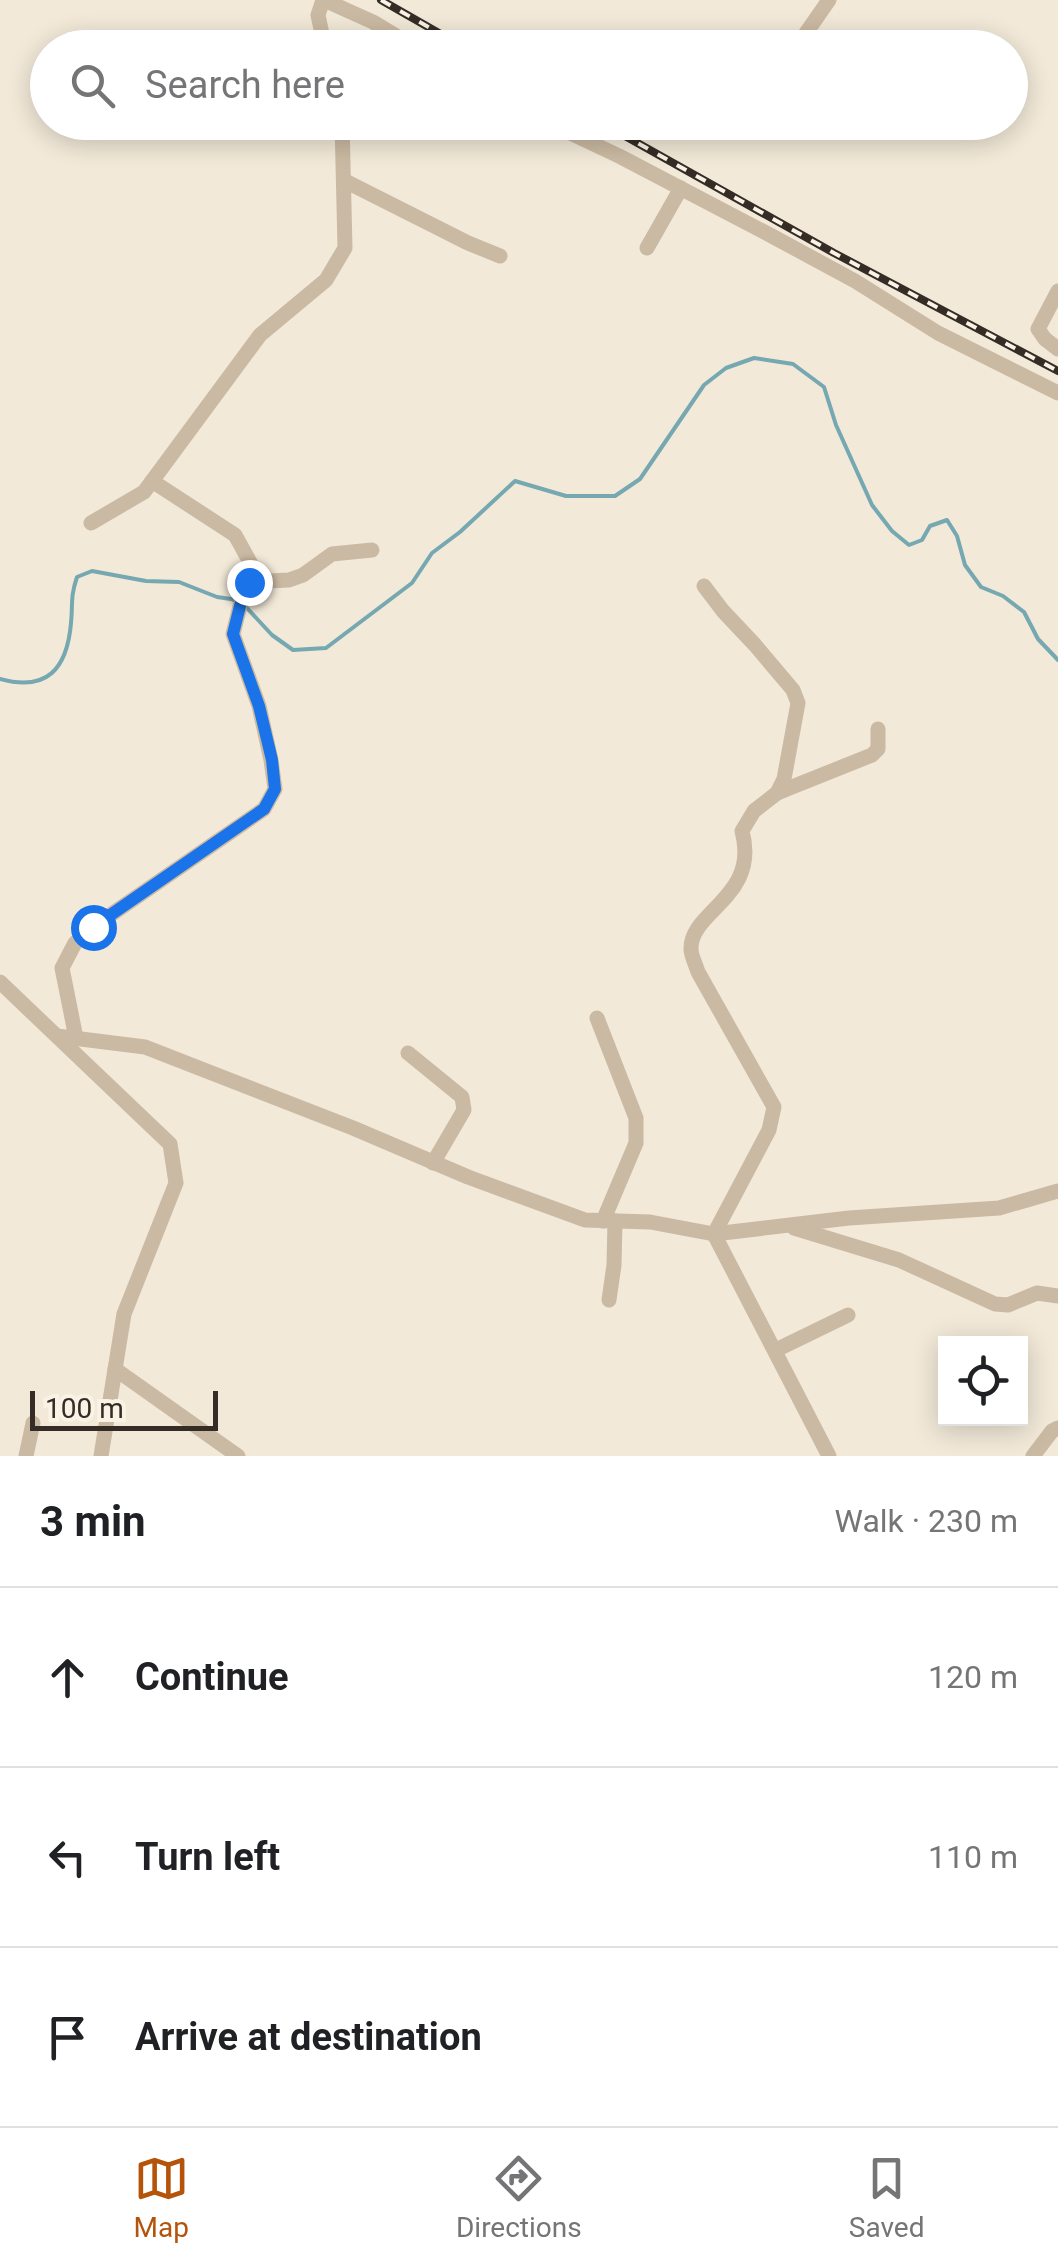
<!DOCTYPE html>
<meta charset="utf-8">
<style>
body{margin:0;font-family:Roboto,sans-serif;background:#f6f6f6;color:#202124}
.controls{position:absolute;right:30px;bottom:30px;display:grid;overflow:hidden;border-radius:0px;box-shadow:0 5px 25px #0003}
.controls button{width:90px;height:90px;display:grid;place-items:center;padding:0;border:0;border-bottom:2px solid #e0e0e0;background:#fff;color:#202124;font:50px sans-serif}
.scale{position:absolute;left:30px;bottom:25px;width:188px;box-sizing:border-box;padding-left:10px;border:5px solid #352c26;border-top:0;font-size:28px;line-height:35px;white-space:nowrap;color:#352c26;-webkit-text-stroke:8px #faf2e4;paint-order:stroke}
.stop{position:absolute;width:30px;height:30px;margin:-22px;border:8px solid #1a73e8;border-radius:50%;background:#fff}
.stop.end{background:#1a73e8;border-color:#fff;box-shadow:0 2px 10px #0008}
.list{margin:0;padding:0;list-style:none}
h2{display:flex;justify-content:space-between;align-items:center;height:130px;margin:0;padding:0 40px;font-size:42px}
h2 small{font-size:32px;font-weight:400;color:#757577}
.list li{display:grid;grid-template-columns:65px 1fr auto;gap:30px;align-items:center;box-sizing:border-box;height:180px;padding:0 40px;border-top:2px solid #e0e0e0}
.list b{display:block;font-size:38px;white-space:nowrap}
.list em{font-size:32px;font-style:normal;color:#757577}
.icon{flex:none;width:55px;height:55px;fill:none;stroke:currentColor;stroke-width:2;stroke-linecap:round;stroke-linejoin:round}
.map{position:relative;flex:none;width:1058px;height:1456px;overflow:hidden}
.search{position:absolute;background:#fff;box-shadow:0 5px 25px #0003;left:30px;right:30px;top:30px;height:110px;display:flex;align-items:center;gap:25px;box-sizing:border-box;padding:0 35px;border-radius:55px;color:#757577;font-size:38px}
.sheet{height:670px;background:#fff}
nav{display:flex;justify-content:space-around;align-items:center;box-sizing:border-box;height:140px;border-top:2px solid #e0e0e0;background:#fff;font-size:28px;color:#757577}
nav a{display:grid;justify-items:center;gap:5px}
nav .on{color:#b45309}
.map>svg:first-child{display:block}
</style>
<div class="map">
<svg width="1058" height="1456" viewBox="0 0 1058 1456">
<rect width="100%" height="100%" fill="#f2e9d8"/>
<g fill="none" stroke-linecap="round" stroke-linejoin="round">
<g stroke="#75a8b1" stroke-width="4">
<path d="M 246,607 L 272,635 L 293,650 L 326,648 L 412,583 L 432,553 L 460,532 L 515,481 L 566,496 L 615,496 L 640,479 L 704,385 L 726,368 L 754,358 L 793,364 L 824,387 L 836,425 L 872,505 L 892,531 L 909,545 L 922,540 L 930,526 L 947,520 L 957,536 L 965,565 L 981,587 L 1003,596 L 1024,612 L 1038,639 L 1058,660"/>
<path d="M 0,679 C 47,692 67,669 71,623 C 73,603 70,598 77,577 L 92,571 L 146,581 L 179,582 L 217,597 L 231,599 L 238,602"/>
</g>
<g stroke="#cbbaa3" stroke-width="15">
<path d="M 323,0 L 318,15 L 325,48"/>
<path d="M 324,0 L 373,22 L 416,48"/>
<path d="M 797,46 L 829,0"/>
<path d="M 547,122 L 619,156 L 770,235 L 855,281 L 938,333 L 1058,393"/>
<path d="M 345,181 L 468,243 L 500,256"/>
<path d="M 647,248 L 681,188"/>
<path d="M 1058,291 L 1038,329 L 1045,339 L 1058,349"/>
<path d="M 91,523 L 144,492 L 260,335 L 326,280 L 345,248 L 342,122"/>
<path d="M 249,582 L 289,580 L 303,575 L 332,554 L 372,550"/>
<path d="M 704,586 L 723,611 L 755,645 L 793,690 L 798,703 L 784,779 L 777,793 L 754,811 L 742,831 C 760,897 690,911 691,949 C 691,956 696,965 698,972 L 774,1107 L 769,1130 L 714,1234"/>
<path d="M 777,793 L 872,755 L 878,749 L 878,729"/>
<path d="M 0,982 L 170,1144 L 176,1183 L 124,1314 L 101,1456"/>
<path d="M 597,1018 L 636,1118 L 636,1143 L 603,1221"/>
<path d="M 57,1036 L 145,1047 L 353,1128 L 468,1177 L 585,1220 L 650,1222 L 714,1234 L 849,1218 L 999,1208 L 1058,1191"/>
<path d="M 76,1038 L 62,968 L 75,943 L 93,927 L 264,809 L 275,789 L 271,760 L 259,706 L 233,634 L 240,606 L 249,582 L 251,564 L 235,535 L 152,481"/>
<path d="M 408,1053 L 462,1097 L 464,1110 L 433,1163"/>
<path d="M 794,1228 L 899,1260 L 995,1304 L 1008,1305 L 1037,1293 L 1058,1296"/>
<path d="M 714,1234 L 829,1456"/>
<path d="M 609,1300 L 614,1265 L 615,1221"/>
<path d="M 776,1350 L 848,1315"/>
<path d="M 115,1369 L 238,1456"/>
<path d="M 26,1456 L 33,1423"/>
<path d="M 1033,1456 L 1052,1431 L 1058,1428"/>
</g>
<g stroke="#352c26" stroke-width="8">
<g id="rail">
<path d="M 381,0 L 465,48"/>
<path d="M 600,122 L 834,253 L 1058,371"/>
</g>
</g>
<use href="#rail" stroke="#faf2e4" stroke-width="4" stroke-dasharray="11" stroke-linecap="butt"/>
</g>
<g fill="none" stroke-linecap="round" stroke-linejoin="round">
<path stroke="#1a73e8" stroke-width="12" d="M 93,927 L 264,809 L 275,789 L 272,760 L 259,706 L 233,634 L 240,606 L 249,582"/>
</g>
</svg>
<div class="controls">
<button><svg class="icon" aria-label="locate" viewBox="0 0 24 24"><circle cx="12" cy="12" r="6"/><path d="M12 2v4M12 18v4M2 12h4M18 12h4"/></svg></button>
</div>
<div class="scale">100 m</div>
<div class="stop" style="left:93px;top:927px"></div>
<div class="stop end" style="left:249px;top:582px"></div>
<div class="search"><svg class="icon" aria-label="search" viewBox="0 0 24 24"><circle cx="10" cy="10" r="6"/><path d="M15 15l6 6"/></svg>Search here</div>
</div>
<section class="sheet">
<h2>3 min<small>Walk · 230 m</small></h2>
<ul class="list">
<li><svg class="icon" aria-label="ahead" viewBox="0 0 24 24"><path d="M12 20V5M6 11l6-6 6 6"/></svg><div><b>Continue</b></div><em>120 m</em></li>
<li><svg class="icon" aria-label="left" viewBox="0 0 24 24"><path d="M17 20v-9H6M10 6l-5 5 5 5"/></svg><div><b>Turn left</b></div><em>110 m</em></li>
<li><svg class="icon" aria-label="arrive" viewBox="0 0 24 24"><path d="M6 21V4h12l-3 4 3 4H6"/></svg><div><b>Arrive at destination</b></div></li>
</ul>
</section>
<nav>
<a class="on"><svg class="icon" aria-label="map" viewBox="0 0 24 24"><path d="M3 6l6-2 6 2 6-2v14l-6 2-6-2-6 2zM9 4v14M15 6v14"/></svg>Map</a>
<a><svg class="icon" aria-label="directions" viewBox="0 0 24 24"><path d="M12 3l9 9-9 9-9-9zM9 14v-3h6M13 9l2 2-2 2"/></svg>Directions</a>
<a><svg class="icon" aria-label="saved" viewBox="0 0 24 24"><path d="M7 4h10v16l-5-4-5 4z"/></svg>Saved</a>
</nav>
